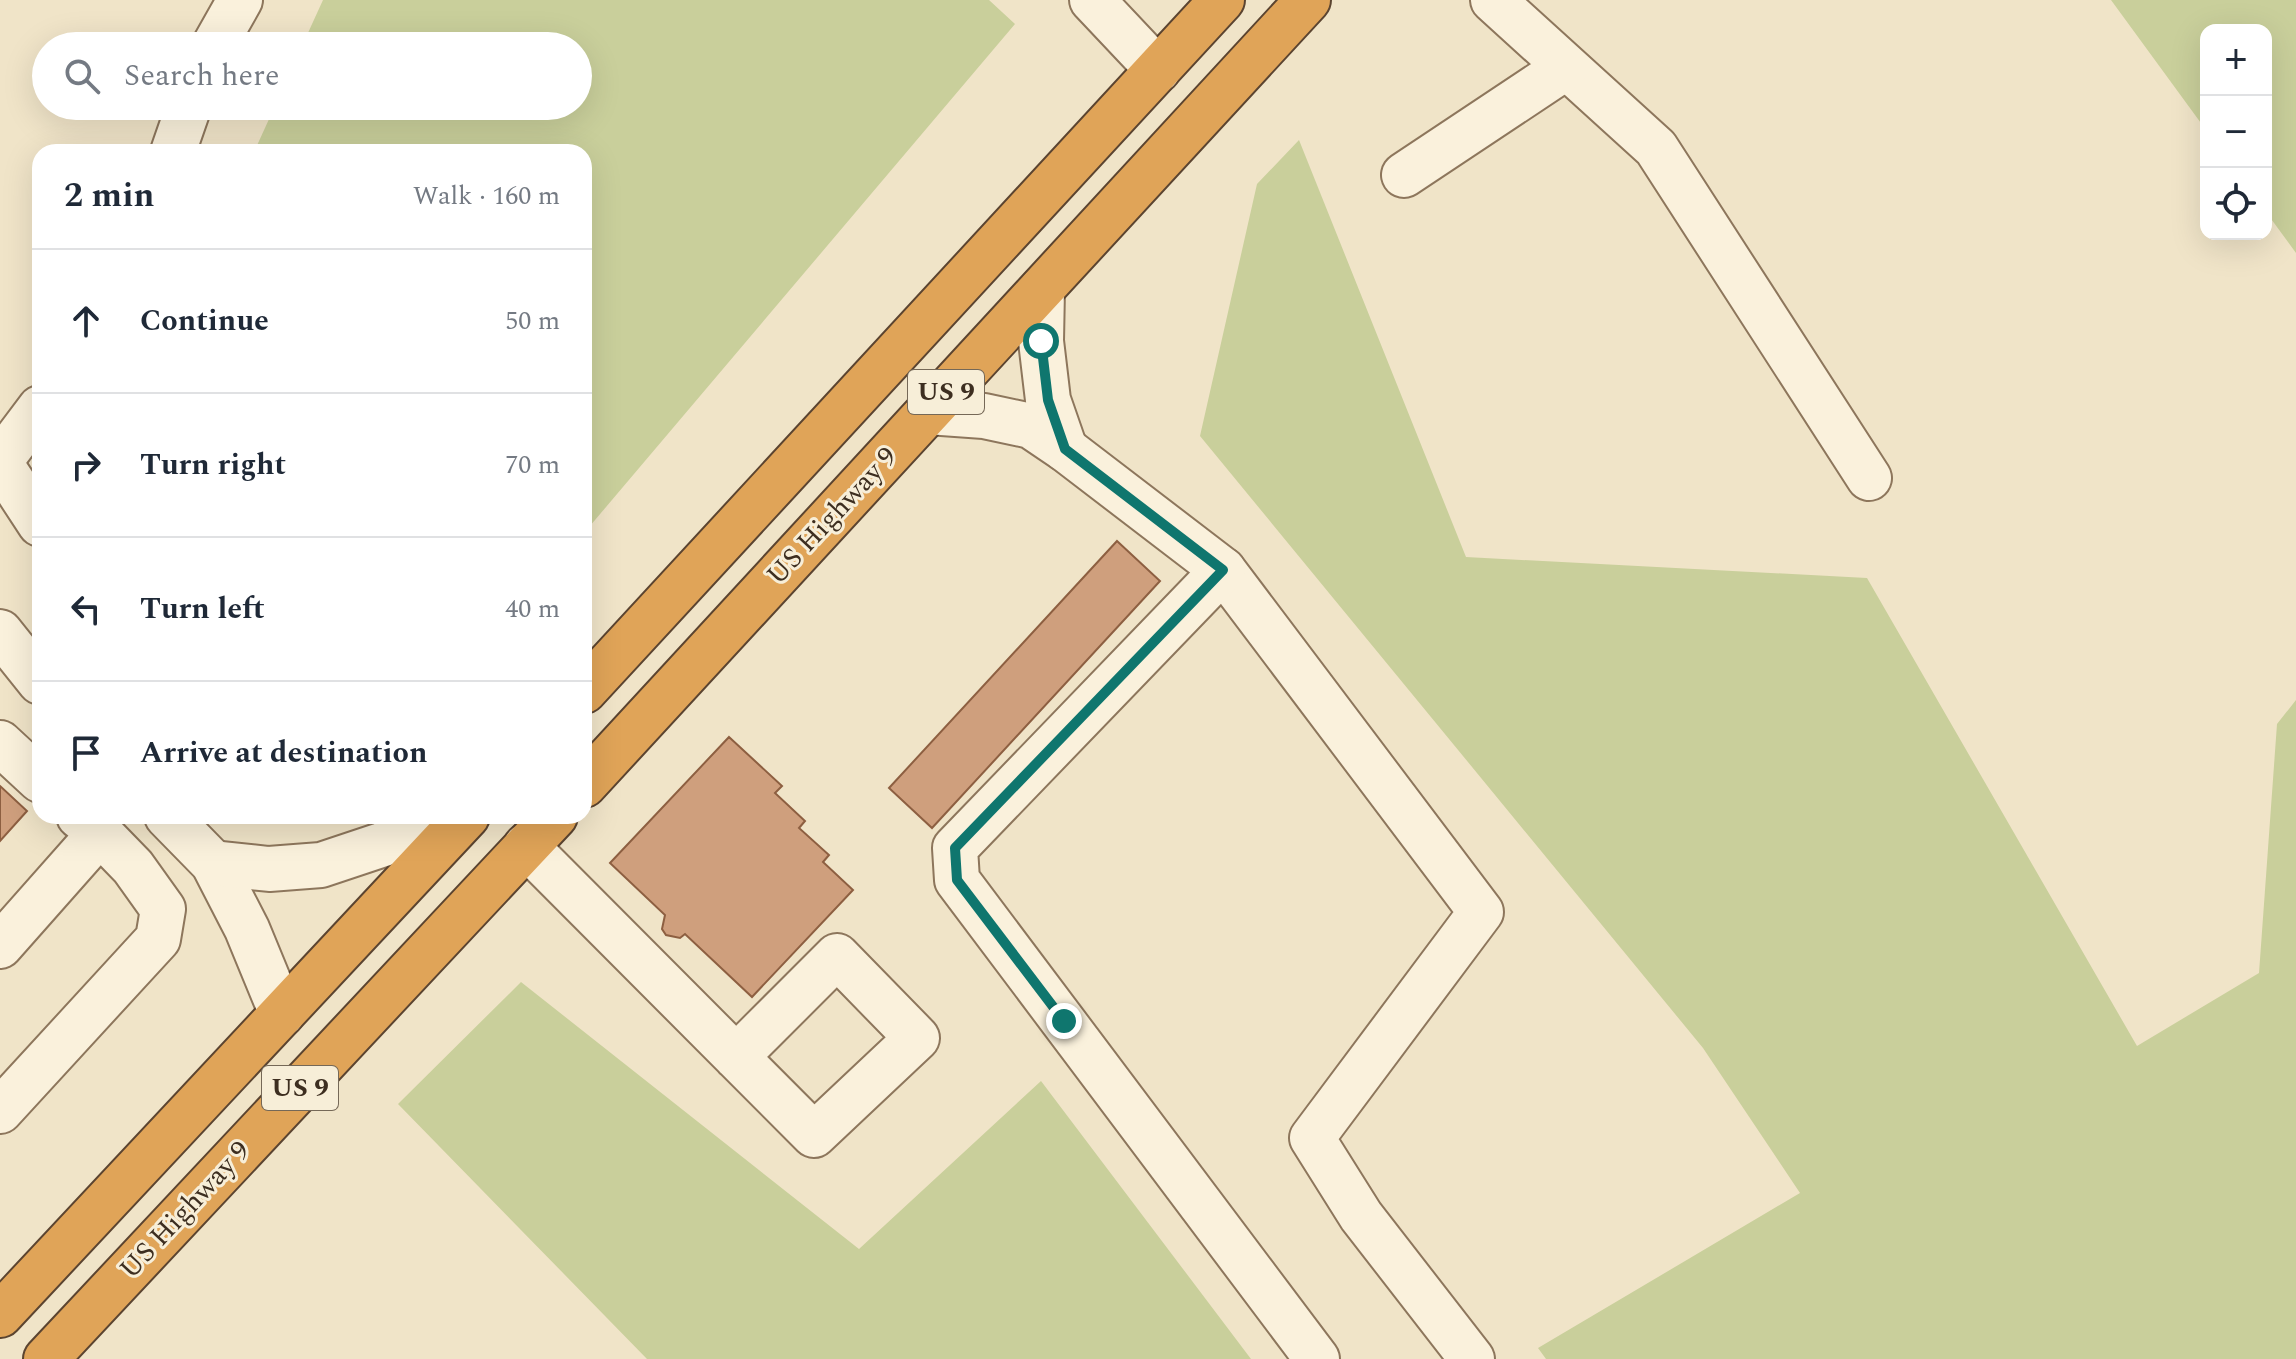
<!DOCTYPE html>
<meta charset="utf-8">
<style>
body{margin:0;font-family:Spectral,serif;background:#f6f6f7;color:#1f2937}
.controls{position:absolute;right:24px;top:24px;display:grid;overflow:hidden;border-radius:16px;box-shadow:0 8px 32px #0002}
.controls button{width:72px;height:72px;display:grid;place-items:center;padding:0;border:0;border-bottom:2px solid #e0e1e3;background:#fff;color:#1f2937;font:40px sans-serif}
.stop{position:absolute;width:24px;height:24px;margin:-18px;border:6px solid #0f766e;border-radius:50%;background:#fff}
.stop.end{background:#0f766e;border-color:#fff;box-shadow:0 2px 8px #0008}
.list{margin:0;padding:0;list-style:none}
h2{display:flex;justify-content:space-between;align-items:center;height:104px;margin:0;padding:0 32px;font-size:34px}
h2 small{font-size:26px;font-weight:400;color:#747a83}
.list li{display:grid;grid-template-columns:52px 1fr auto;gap:24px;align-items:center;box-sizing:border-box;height:144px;padding:0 32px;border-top:2px solid #e0e1e3}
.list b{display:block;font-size:30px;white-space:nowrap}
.list em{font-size:26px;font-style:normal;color:#747a83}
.icon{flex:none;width:44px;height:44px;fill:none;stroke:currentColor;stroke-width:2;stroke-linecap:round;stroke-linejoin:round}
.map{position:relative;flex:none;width:2296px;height:1359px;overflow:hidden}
.search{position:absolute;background:#fff;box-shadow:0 8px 32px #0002;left:32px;top:32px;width:560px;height:88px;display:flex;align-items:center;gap:20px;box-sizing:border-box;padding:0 28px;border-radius:44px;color:#747a83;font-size:30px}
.panel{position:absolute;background:#fff;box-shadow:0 8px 32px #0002;left:32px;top:144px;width:560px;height:680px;border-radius:24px}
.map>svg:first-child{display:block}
</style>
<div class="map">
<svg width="2296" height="1359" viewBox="0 0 2296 1359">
<rect width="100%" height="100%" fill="#f0e4c8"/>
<g fill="#c9cf9b">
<path d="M 323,0 L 989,0 L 1015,24 L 584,533 L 584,152 L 254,152 L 275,106 L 578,106 L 578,46 L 302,46 Z"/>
<path d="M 2111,0 L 2296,0 L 2296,253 L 2266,212 L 2266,30 L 2206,30 L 2206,130 Z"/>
<path d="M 1299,140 L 1466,557 L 1867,578 L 2137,1046 L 2259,973 L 2277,724 L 2296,700 L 2296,1359 L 1546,1359 L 1538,1348 L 1800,1193 L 1703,1048 L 1200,436 L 1257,184 Z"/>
<path d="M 521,982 L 859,1249 L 1041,1081 L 1251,1359 L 647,1359 L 398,1104 Z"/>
</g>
<g fill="#cf9f7d" stroke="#8d5f41" stroke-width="2">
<path d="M 1117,541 L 1160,581 L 932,828 L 889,788 Z"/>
<path d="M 729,737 L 782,786 L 775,793 L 805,821 L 799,828 L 829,855 L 823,862 L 853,890 L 752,997 L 685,934 L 680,938 L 666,935 L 662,929 L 665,915 L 610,863 Z"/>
<path d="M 0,786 L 27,811 L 0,841 Z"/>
</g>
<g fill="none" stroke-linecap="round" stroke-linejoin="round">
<g stroke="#8d765c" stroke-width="48">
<g id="minor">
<path d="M 1092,0 L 1158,70"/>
<path d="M 1493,0 L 1656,148 L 1869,478"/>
<path d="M 214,46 L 240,0"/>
<path d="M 173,152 L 189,106"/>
<path d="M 1404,175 L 1565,68"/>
<path d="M 928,412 L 984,416 L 1031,426 L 1065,449 L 1048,400 L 1041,341 L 1042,289"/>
<path d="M 1065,449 L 1223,570 L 1481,912 L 1312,1138 L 1361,1216 L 1472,1359"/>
<path d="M 0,461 L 40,408"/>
<path d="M 0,463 L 40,524"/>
<path d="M 1223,570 L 955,848 L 957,880 L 1317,1359"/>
<path d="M 0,632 L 40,682"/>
<path d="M 0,743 L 40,780"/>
<path d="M 167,816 L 213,863 L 247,929 L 282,1014"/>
<path d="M 526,846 L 814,1135 L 917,1038 L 837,956 L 736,1057"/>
<path d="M 213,863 L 269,869 L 321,865 L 384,844 L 426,816"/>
<path d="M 0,946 L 100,833 L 79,816"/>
<path d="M 0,1111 L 158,939 L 163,909 L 133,867 L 100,833"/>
</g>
</g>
<g stroke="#5b4430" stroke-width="48">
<g id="highway">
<path d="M 584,691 L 1222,0"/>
<path d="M 584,785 L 1308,0"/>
<path d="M 0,1315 L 467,816"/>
<path d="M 46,1359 L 555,816"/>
</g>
</g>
<use href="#minor" stroke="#faf1dc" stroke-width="44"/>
<use href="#highway" stroke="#e0a458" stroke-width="44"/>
</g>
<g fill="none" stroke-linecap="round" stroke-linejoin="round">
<path stroke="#0f766e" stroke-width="10" d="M 1041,341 L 1048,400 L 1065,449 L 1223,570 L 955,848 L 957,880 L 1064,1021"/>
</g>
<g text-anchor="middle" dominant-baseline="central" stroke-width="6" stroke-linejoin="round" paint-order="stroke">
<g fill="#f7eed8" stroke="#756857" stroke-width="2">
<rect x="908" y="370" width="76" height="44" rx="6"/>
<rect x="262" y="1066" width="76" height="44" rx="6"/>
</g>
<g font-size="26" font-weight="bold" fill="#3d2e20">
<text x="946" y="392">US 9</text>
<text x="300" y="1088">US 9</text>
</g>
<g font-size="28" fill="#3d2e20" stroke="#f7eed8">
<text transform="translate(832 516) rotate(-47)">US Highway 9</text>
<text transform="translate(185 1210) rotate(-47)">US Highway 9</text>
</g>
</g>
</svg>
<div class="controls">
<button>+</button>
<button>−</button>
<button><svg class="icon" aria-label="locate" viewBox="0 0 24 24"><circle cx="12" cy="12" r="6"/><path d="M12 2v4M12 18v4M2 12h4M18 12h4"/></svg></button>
</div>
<div class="stop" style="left:1041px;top:341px"></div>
<div class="stop end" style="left:1064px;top:1021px"></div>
<div class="search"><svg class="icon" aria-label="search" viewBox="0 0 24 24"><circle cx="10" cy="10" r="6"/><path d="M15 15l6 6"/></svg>Search here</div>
<section class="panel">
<h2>2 min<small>Walk · 160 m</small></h2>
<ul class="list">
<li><svg class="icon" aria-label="ahead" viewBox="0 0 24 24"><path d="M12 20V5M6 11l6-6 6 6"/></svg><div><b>Continue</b></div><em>50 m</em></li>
<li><svg class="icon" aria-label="right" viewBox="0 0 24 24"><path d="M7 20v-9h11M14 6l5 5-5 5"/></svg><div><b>Turn right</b></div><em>70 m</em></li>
<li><svg class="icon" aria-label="left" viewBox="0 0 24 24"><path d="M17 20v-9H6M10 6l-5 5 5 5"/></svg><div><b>Turn left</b></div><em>40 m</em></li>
<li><svg class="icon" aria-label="arrive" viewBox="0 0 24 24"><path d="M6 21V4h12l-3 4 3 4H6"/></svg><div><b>Arrive at destination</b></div></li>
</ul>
</section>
</div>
